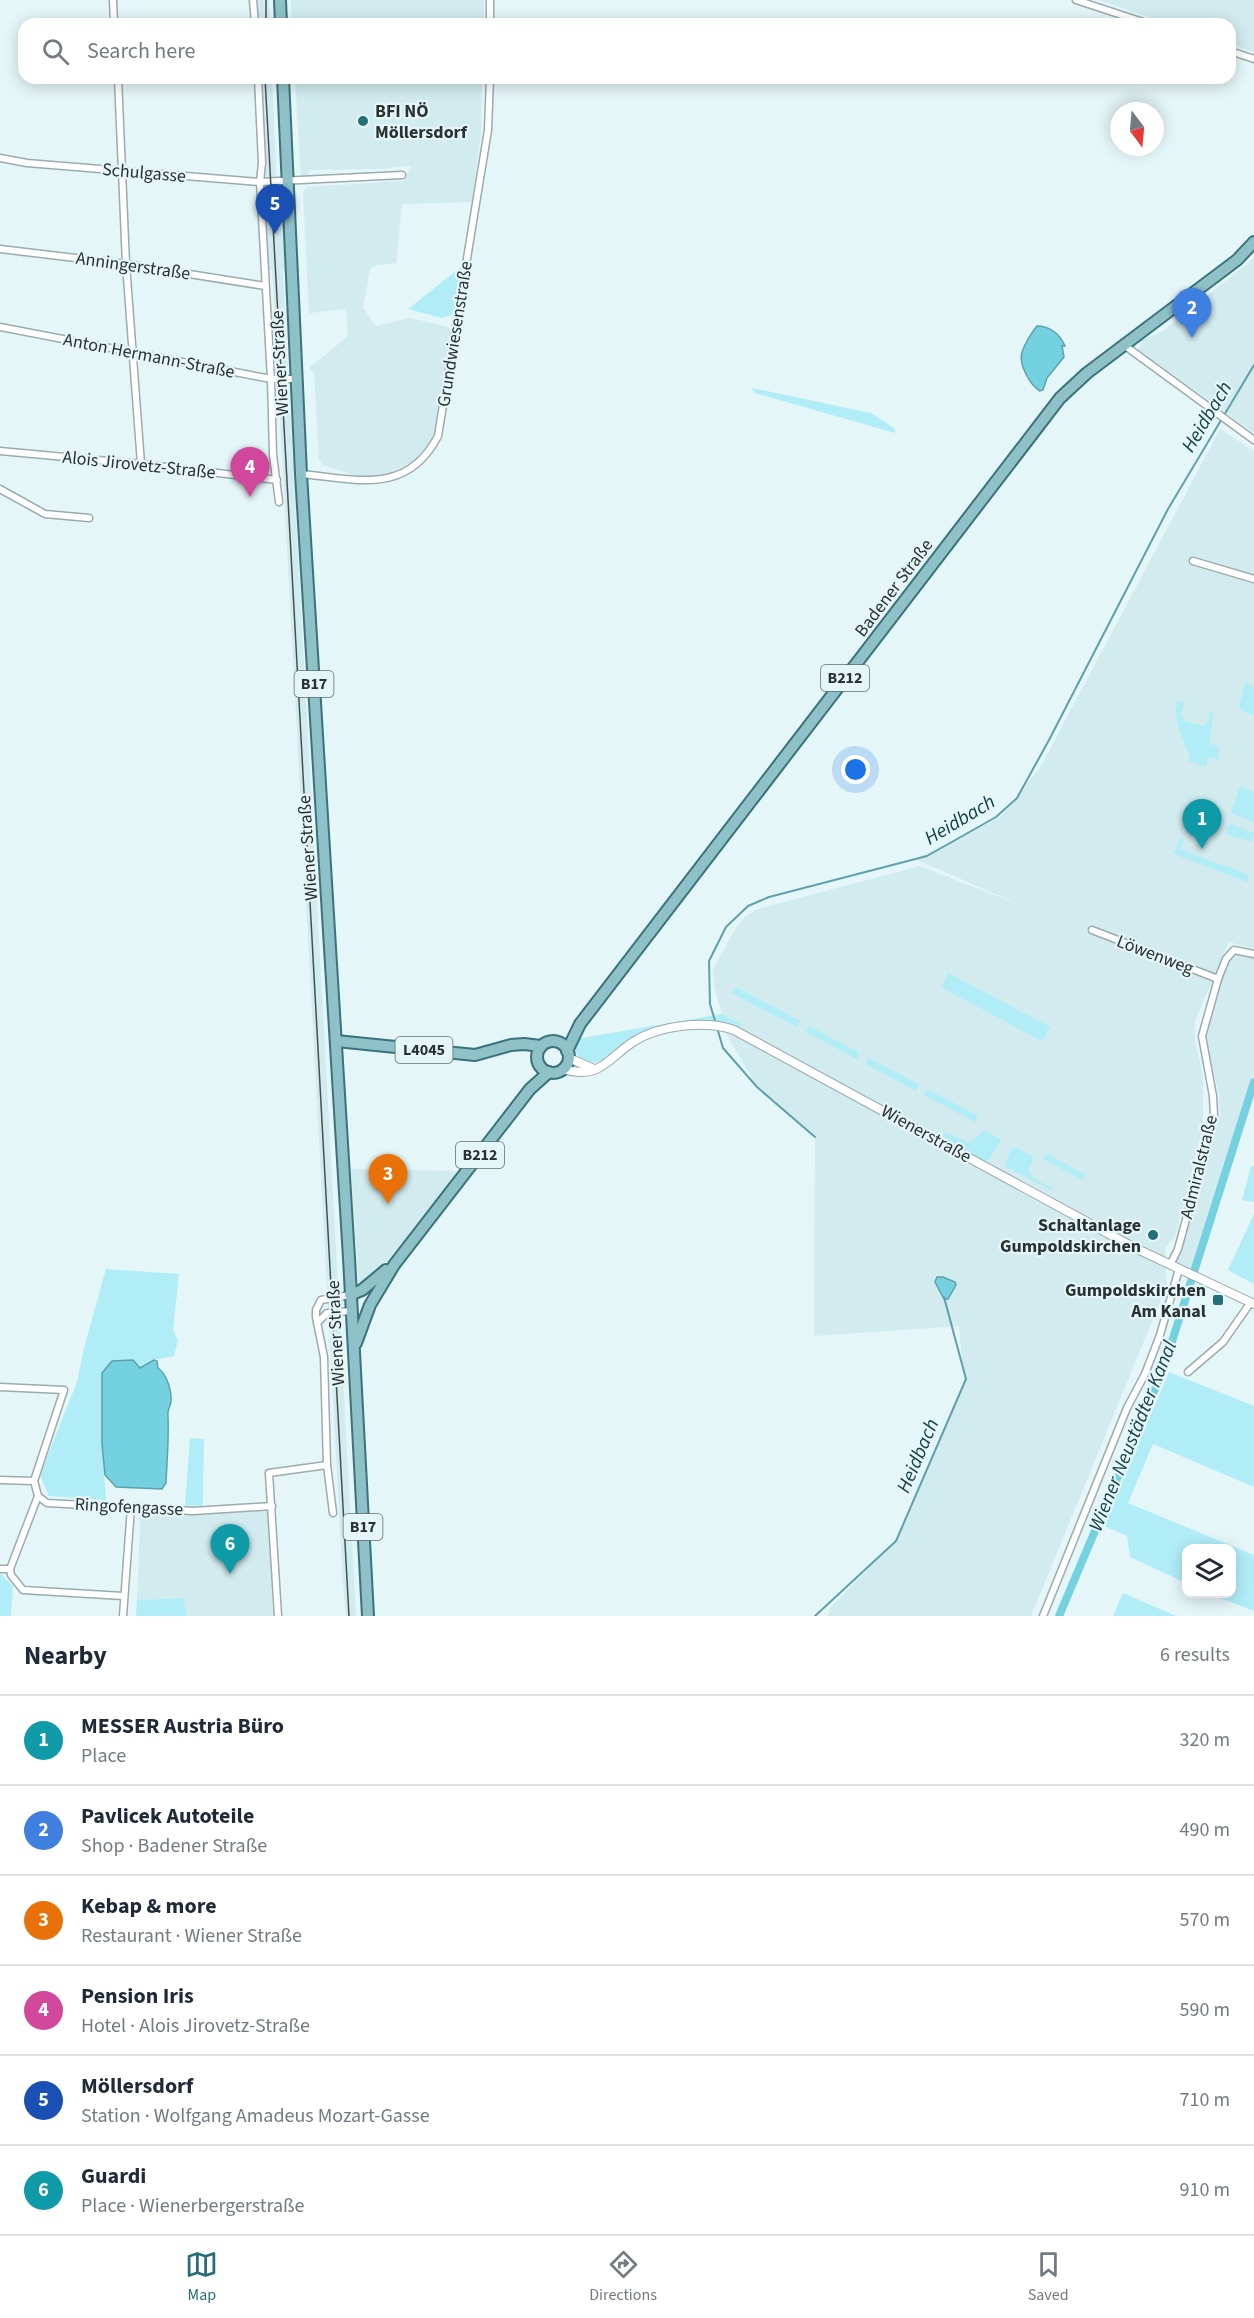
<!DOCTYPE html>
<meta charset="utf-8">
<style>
body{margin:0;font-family:"Source Sans 3",sans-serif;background:#f6f6f7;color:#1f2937}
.controls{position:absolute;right:18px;bottom:18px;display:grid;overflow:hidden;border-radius:12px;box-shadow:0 3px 15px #0003}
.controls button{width:54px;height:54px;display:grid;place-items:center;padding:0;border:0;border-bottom:2px solid #e0e1e3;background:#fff;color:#1f2937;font:30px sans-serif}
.compass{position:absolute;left:1110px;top:102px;width:54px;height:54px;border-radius:50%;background:#fff;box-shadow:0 3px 15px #0003;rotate:164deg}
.you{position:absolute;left:856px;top:770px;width:21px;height:21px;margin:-15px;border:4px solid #fff;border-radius:50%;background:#1a73e8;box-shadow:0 0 0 9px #1a73e833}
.badge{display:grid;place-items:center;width:39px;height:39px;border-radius:50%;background:#256e78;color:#fff;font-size:20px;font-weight:700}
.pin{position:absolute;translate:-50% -50px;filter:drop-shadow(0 2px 3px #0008)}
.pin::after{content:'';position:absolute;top:32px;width:21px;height:18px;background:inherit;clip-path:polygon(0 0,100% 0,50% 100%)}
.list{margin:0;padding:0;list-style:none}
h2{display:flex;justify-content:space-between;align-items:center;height:78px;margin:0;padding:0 24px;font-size:26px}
h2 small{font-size:20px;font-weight:400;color:#747a83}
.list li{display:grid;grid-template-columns:39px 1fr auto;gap:18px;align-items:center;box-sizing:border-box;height:90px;padding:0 24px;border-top:2px solid #e0e1e3}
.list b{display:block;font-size:22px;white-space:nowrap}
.list p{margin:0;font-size:20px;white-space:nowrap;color:#747a83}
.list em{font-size:20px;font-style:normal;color:#747a83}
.icon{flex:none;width:33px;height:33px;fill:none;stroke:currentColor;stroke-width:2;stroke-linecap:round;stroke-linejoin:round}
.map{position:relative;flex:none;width:1254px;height:1616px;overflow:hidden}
.search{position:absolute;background:#fff;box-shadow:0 3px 15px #0003;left:18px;right:18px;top:18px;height:66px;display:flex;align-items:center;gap:15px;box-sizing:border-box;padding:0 21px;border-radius:18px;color:#747a83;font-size:22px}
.sheet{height:618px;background:#fff}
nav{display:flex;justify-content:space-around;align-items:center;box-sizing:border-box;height:84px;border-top:2px solid #e0e1e3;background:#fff;font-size:16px;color:#747a83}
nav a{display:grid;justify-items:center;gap:3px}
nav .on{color:#256e78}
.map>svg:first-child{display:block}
</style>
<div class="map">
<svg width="1254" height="1616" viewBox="0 0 1254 1616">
<rect width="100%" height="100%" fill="#e4f6f8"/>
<g fill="#d1ebef">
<path d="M 258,0 L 269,0 L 270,24 L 258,24 Z"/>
<path d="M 291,0 L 484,0 L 484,24 L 292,24 Z"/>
<path d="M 1098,0 L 1254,0 L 1254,52 L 1230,44 L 1230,24 L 1170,24 Z"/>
<path d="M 261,78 L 272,78 L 277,189 L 281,192 L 286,269 L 283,270 L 288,371 L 356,1616 L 346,1616 L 343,1585 L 272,270 L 269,270 L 264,192 L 266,189 Z"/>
<path d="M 295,78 L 482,78 L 481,132 L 472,202 L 402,204 L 396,263 L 376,265 L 370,269 L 363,308 L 376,326 L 410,318 L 448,327 L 451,331 L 434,433 L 426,450 L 414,462 L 386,474 L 357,476 L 323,465 L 319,459 L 314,373 L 309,368 L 348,336 L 346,309 L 309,313 L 303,192 L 307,187 L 403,181 L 411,166 L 394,167 L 386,169 L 309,170 L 309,176 L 301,178 Z"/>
<path d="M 1254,258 L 1254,433 L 1139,350 L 1142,340 L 1162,332 Z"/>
<path d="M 1220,429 L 1254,451 L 1254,949 L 1229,942 L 1195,1021 L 1195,1041 L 1203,1077 L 1203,1126 L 1175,1237 L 1165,1247 L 1167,1285 L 1031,1616 L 828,1616 L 830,1608 L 898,1538 L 964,1381 L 959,1326 L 814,1336 L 815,1137 L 757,1087 L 726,1033 L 740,1024 L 722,1014 L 714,987 L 713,969 L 737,926 L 745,917 L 758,909 L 920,866 L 1025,907 L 915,859 L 1001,817 L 1041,766 Z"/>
<path d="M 1234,950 L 1254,957 L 1254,1071 L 1195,1270 L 1176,1262 L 1220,1115 L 1219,1094 L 1205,1036 L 1223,977 Z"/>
<path d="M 351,1169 L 457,1171 L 433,1208 L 386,1262 L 363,1284 L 359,1284 Z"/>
<path d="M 267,1502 L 273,1616 L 187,1616 L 184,1598 L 137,1600 L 141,1503 L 203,1506 Z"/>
</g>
<g fill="#b1edf7">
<path d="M 461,267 L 453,314 L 442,318 L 408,309 Z"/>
<path d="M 752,388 L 871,413 L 895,429 L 895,433 L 755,393 Z"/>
<path d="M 1246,681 L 1254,688 L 1254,716 L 1241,710 L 1239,705 Z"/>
<path d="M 1177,700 L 1184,703 L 1181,714 L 1185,721 L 1204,726 L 1208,722 L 1210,712 L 1213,713 L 1209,744 L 1218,746 L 1219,759 L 1208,757 L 1206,767 L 1188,761 L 1190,757 C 1183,739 1172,719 1177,700 Z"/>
<path d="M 1240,786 L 1254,792 L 1254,822 L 1231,813 Z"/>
<path d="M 1232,824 L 1254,833 L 1252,842 L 1227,834 L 1226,828 Z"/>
<path d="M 1180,837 L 1184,839 L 1180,849 L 1249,875 L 1247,882 L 1174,854 Z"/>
<path d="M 948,973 L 1050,1027 L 1042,1041 L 941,987 Z"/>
<path d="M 736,987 L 800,1021 L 797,1027 L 732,993 Z"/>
<path d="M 722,1014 L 741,1024 L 739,1028 C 730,1025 721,1021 712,1020 C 692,1018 647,1028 631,1039 C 619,1046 612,1059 597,1062 C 579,1066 573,1054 576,1039 Z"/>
<path d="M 809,1026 L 860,1053 L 857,1059 L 806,1032 Z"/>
<path d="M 869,1058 L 919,1085 L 916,1091 L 866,1064 Z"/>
<path d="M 927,1089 L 978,1116 L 975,1122 L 924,1095 Z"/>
<path d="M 984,1130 L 1001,1140 L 989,1160 L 985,1161 L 941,1138 L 945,1132 L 970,1143 Z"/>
<path d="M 1016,1147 L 1031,1155 L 1033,1159 L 1028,1170 C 1032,1180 1043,1183 1053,1188 L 1052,1191 L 1005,1166 L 1011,1149 Z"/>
<path d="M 1046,1153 L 1086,1175 L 1083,1180 L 1043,1159 Z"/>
<path d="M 1251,1166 L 1254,1166 L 1254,1202 L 1242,1200 Z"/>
<path d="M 1254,1214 L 1254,1284 L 1228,1270 Z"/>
<path d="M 106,1269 L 179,1274 L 173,1330 L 178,1340 L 174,1356 L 154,1360 L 140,1368 L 137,1366 L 102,1373 L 102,1444 L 106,1500 L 49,1496 L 40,1475 L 77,1382 L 84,1348 Z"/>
<path d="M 1169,1372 L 1254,1406 L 1254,1487 L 1153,1444 L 1128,1503 L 1254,1555 L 1254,1611 L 1210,1594 L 1232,1594 L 1232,1548 L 1186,1548 L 1186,1583 L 1130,1557 L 1127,1536 L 1104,1526 L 1102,1518 L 1125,1476 Z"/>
<path d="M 190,1438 L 204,1439 L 203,1506 L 185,1505 Z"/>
<path d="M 0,1573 L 13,1586 L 11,1616 L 0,1616 Z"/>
<path d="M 1123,1593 L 1176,1616 L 1113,1616 Z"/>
<path d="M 184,1598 L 187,1616 L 136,1616 L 137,1600 Z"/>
</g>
<g fill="#74d1df" stroke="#5ea1ab" stroke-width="1.5">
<path d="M 1037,326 C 1050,326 1060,334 1065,346 L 1062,346 L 1064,357 L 1047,378 L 1043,390 L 1040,391 C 1031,386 1018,365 1022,352 C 1025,344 1032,332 1037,326 Z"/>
<path d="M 937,1277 L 943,1277 L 955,1282 L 956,1285 L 948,1299 L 944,1299 L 935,1282 Z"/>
<path d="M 133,1360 L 140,1368 L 154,1360 L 157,1361 L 158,1368 C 167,1374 172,1392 171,1402 C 170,1407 167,1411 168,1416 C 169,1438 167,1460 166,1483 L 162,1489 L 116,1487 L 105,1475 L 102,1444 L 102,1373 L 112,1361 Z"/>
</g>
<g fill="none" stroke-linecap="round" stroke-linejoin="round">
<g stroke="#5ea1ab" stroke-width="2">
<path d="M 815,1137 L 757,1087 L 723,1048 L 710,1004 L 709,961 L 726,927 L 748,906 L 769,897 L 927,856 L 996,817 L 1017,798 L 1049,740 L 1168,509 L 1254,365"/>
<path d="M 815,1616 L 896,1541 L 966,1379 L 944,1297"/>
</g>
<path stroke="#74d1df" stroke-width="8" d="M 1059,1616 L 1163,1370 L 1254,1082"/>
<g stroke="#9babae" stroke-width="9">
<g id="minor">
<path d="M 113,0 L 114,24"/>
<path d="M 253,0 L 255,24"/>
<path d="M 490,0 L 490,24"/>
<path d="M 1076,0 L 1149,24"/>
<path d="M 1230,51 L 1254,59"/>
<path d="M 118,78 L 126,264 L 141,464"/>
<path d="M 258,78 L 262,163 L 260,182 L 271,379 L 273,455 L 279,502"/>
<path d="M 0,158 L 27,163 L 260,182 L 402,175"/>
<path d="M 0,249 L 126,264 L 265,286"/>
<path d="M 0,327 L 271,379 L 297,379"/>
<path d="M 1124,345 L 1254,440"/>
<path d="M 0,451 L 141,464 L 277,480"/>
<path d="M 301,474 C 356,479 407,496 438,436 L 488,130 L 490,78"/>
<path d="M 0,489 L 45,514 L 89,518"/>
<path d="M 1193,561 L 1254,579"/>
<path d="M 1092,930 L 1218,979"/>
<path d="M 1170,1265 L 1178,1249 L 1214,1116 L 1213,1096 L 1202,1036 L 1218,979 L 1226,959 L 1234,950 L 1254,954"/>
<path d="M 317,1323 L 327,1313 L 351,1311"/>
<path d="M 1188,1372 L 1223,1342 L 1251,1302"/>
<path d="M 0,1387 L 64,1390 L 34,1481"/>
<path d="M 0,1480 L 34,1481 L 38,1496 L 47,1503 L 193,1511 L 272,1506"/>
<path d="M 333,1513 L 327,1465 L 324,1357 L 316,1317 L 316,1310 L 321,1300 L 350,1295"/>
<path d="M 0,1569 L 10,1569 L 11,1575 L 23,1590 L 123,1596"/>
<path d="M 10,1569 L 38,1496"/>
<path d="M 123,1616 L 131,1507"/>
<path d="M 278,1616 L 269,1473 L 327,1465"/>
<path d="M 1043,1616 L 1127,1408 L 1145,1374 L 1160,1335 L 1179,1269"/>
</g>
</g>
<g stroke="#9babae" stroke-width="10">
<g id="tertiary">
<path d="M 569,1058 L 594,1069"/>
<path d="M 563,1069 C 600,1080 607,1059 633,1042 C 659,1025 705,1020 734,1030 L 1133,1247 L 1254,1304"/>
</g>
</g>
<g stroke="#3a737b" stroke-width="14">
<g id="primary">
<path d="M 280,0 L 281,24"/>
<path d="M 283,78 L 301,474 L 349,1258 L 368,1616"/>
<path d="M 336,1041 L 475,1055 L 511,1045 L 524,1044 L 541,1046"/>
<circle cx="553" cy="1057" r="16"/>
<path d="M 567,1051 L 580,1024 L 1060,398 L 1087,373 L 1237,260 L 1254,242"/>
<path d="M 350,1295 L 362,1290 L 386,1270"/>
<path d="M 356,1343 L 370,1305 L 394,1265 L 530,1089 L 549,1072"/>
</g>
</g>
<use href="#minor" stroke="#fff" stroke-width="6"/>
<use href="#tertiary" stroke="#fff" stroke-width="8"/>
<use href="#primary" stroke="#8ec1c8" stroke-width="10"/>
<g stroke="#475051" stroke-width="1.5">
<path d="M 266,0 L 266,24"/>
<path d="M 265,78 L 349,1616"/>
</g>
</g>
<g fill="#256e78" stroke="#e4f6f8" stroke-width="2">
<circle cx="363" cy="121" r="6"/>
<circle cx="1153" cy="1235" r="6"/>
<rect x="1212" y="1294" width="12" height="12" rx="3"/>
</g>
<g text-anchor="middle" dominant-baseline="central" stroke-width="4.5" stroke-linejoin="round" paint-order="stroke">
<g fill="#e4f6f8" stroke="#626c6d" stroke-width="1.5">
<rect x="821" y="665" width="48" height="26" rx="4.5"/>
<rect x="294.5" y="671" width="39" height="26" rx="4.5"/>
<rect x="395.5" y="1037" width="57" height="26" rx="4.5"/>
<rect x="456" y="1142" width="48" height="26" rx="4.5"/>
<rect x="343.5" y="1514" width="39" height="26" rx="4.5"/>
</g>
<g font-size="16" font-weight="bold" fill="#2a3132">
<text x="845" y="678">B212</text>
<text x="314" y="684">B17</text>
<text x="424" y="1050">L4045</text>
<text x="480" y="1155">B212</text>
<text x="363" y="1527">B17</text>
</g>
<g font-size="18" font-weight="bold" fill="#2a3132" stroke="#e4f6f8" text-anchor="end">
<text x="375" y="111" text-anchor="start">BFI NÖ<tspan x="375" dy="21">Möllersdorf</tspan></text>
<text x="1141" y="1225">Schaltanlage<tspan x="1141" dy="21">Gumpoldskirchen</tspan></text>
<text x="1206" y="1290">Gumpoldskirchen<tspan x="1206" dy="21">Am Kanal</tspan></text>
</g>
<g font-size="18" fill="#2a3132" stroke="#e4f6f8">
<text transform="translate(144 173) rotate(5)">Schulgasse</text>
<text transform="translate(133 266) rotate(8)">Anningerstraße</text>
<text transform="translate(455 334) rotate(-81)">Grundwiesenstraße</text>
<text transform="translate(149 356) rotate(11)">Anton Hermann-Straße</text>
<text transform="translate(280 363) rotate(-93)">Wiener Straße</text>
<text transform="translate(139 465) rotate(6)">Alois Jirovetz-Straße</text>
<text transform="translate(894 588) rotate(-53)">Badener Straße</text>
<text transform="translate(308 848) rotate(-94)">Wiener Straße</text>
<text transform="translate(1155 955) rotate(21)">Löwenweg</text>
<text transform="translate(926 1134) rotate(29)">Wienerstraße</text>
<text transform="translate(1199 1167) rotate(-76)">Admiralstraße</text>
<text transform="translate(336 1333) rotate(-93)">Wiener Straße</text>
<text transform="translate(129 1507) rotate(3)">Ringofengasse</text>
</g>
<g font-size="20" font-style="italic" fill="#154047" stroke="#e4f6f8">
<text transform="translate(1207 417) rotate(-59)">Heidbach</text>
<text transform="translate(960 820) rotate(-31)">Heidbach</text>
<text transform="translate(1133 1436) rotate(-68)">Wiener Neustädter Kanal</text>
<text transform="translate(918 1456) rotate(-67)">Heidbach</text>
</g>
</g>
</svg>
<div class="controls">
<button><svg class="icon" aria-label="layers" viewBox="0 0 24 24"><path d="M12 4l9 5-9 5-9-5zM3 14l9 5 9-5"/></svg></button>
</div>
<svg class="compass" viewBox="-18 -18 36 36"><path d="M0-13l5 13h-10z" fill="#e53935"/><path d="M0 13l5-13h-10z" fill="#747a83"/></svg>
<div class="you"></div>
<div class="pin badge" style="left:1202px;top:849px;background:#0f9aa8">1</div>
<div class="pin badge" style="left:1192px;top:338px;background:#3f7fe0">2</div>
<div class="pin badge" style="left:388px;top:1204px;background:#e8710a">3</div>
<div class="pin badge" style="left:250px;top:497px;background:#d1479c">4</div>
<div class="pin badge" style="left:275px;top:234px;background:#1a4fb4">5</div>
<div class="pin badge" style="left:230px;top:1574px;background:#0f9aa8">6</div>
<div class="search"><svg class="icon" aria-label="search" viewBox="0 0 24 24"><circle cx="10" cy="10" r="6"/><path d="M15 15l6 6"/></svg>Search here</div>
</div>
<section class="sheet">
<h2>Nearby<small>6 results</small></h2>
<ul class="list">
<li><span class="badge" style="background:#0f9aa8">1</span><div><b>MESSER Austria Büro</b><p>Place</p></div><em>320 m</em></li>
<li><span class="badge" style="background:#3f7fe0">2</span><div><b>Pavlicek Autoteile</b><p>Shop · Badener Straße</p></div><em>490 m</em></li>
<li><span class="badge" style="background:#e8710a">3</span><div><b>Kebap &amp; more</b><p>Restaurant · Wiener Straße</p></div><em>570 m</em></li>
<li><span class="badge" style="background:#d1479c">4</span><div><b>Pension Iris</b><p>Hotel · Alois Jirovetz-Straße</p></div><em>590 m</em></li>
<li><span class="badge" style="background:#1a4fb4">5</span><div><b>Möllersdorf</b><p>Station · Wolfgang Amadeus Mozart-Gasse</p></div><em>710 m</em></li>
<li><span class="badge" style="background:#0f9aa8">6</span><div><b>Guardi</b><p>Place · Wienerbergerstraße</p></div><em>910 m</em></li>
</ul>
</section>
<nav>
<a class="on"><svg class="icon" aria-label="map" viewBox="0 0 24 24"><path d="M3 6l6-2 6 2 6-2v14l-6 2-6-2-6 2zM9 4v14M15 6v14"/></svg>Map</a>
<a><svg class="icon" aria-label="directions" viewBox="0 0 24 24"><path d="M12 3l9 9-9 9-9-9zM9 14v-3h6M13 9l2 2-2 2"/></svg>Directions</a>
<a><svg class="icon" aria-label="saved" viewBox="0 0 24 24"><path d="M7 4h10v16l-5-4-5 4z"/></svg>Saved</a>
</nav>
